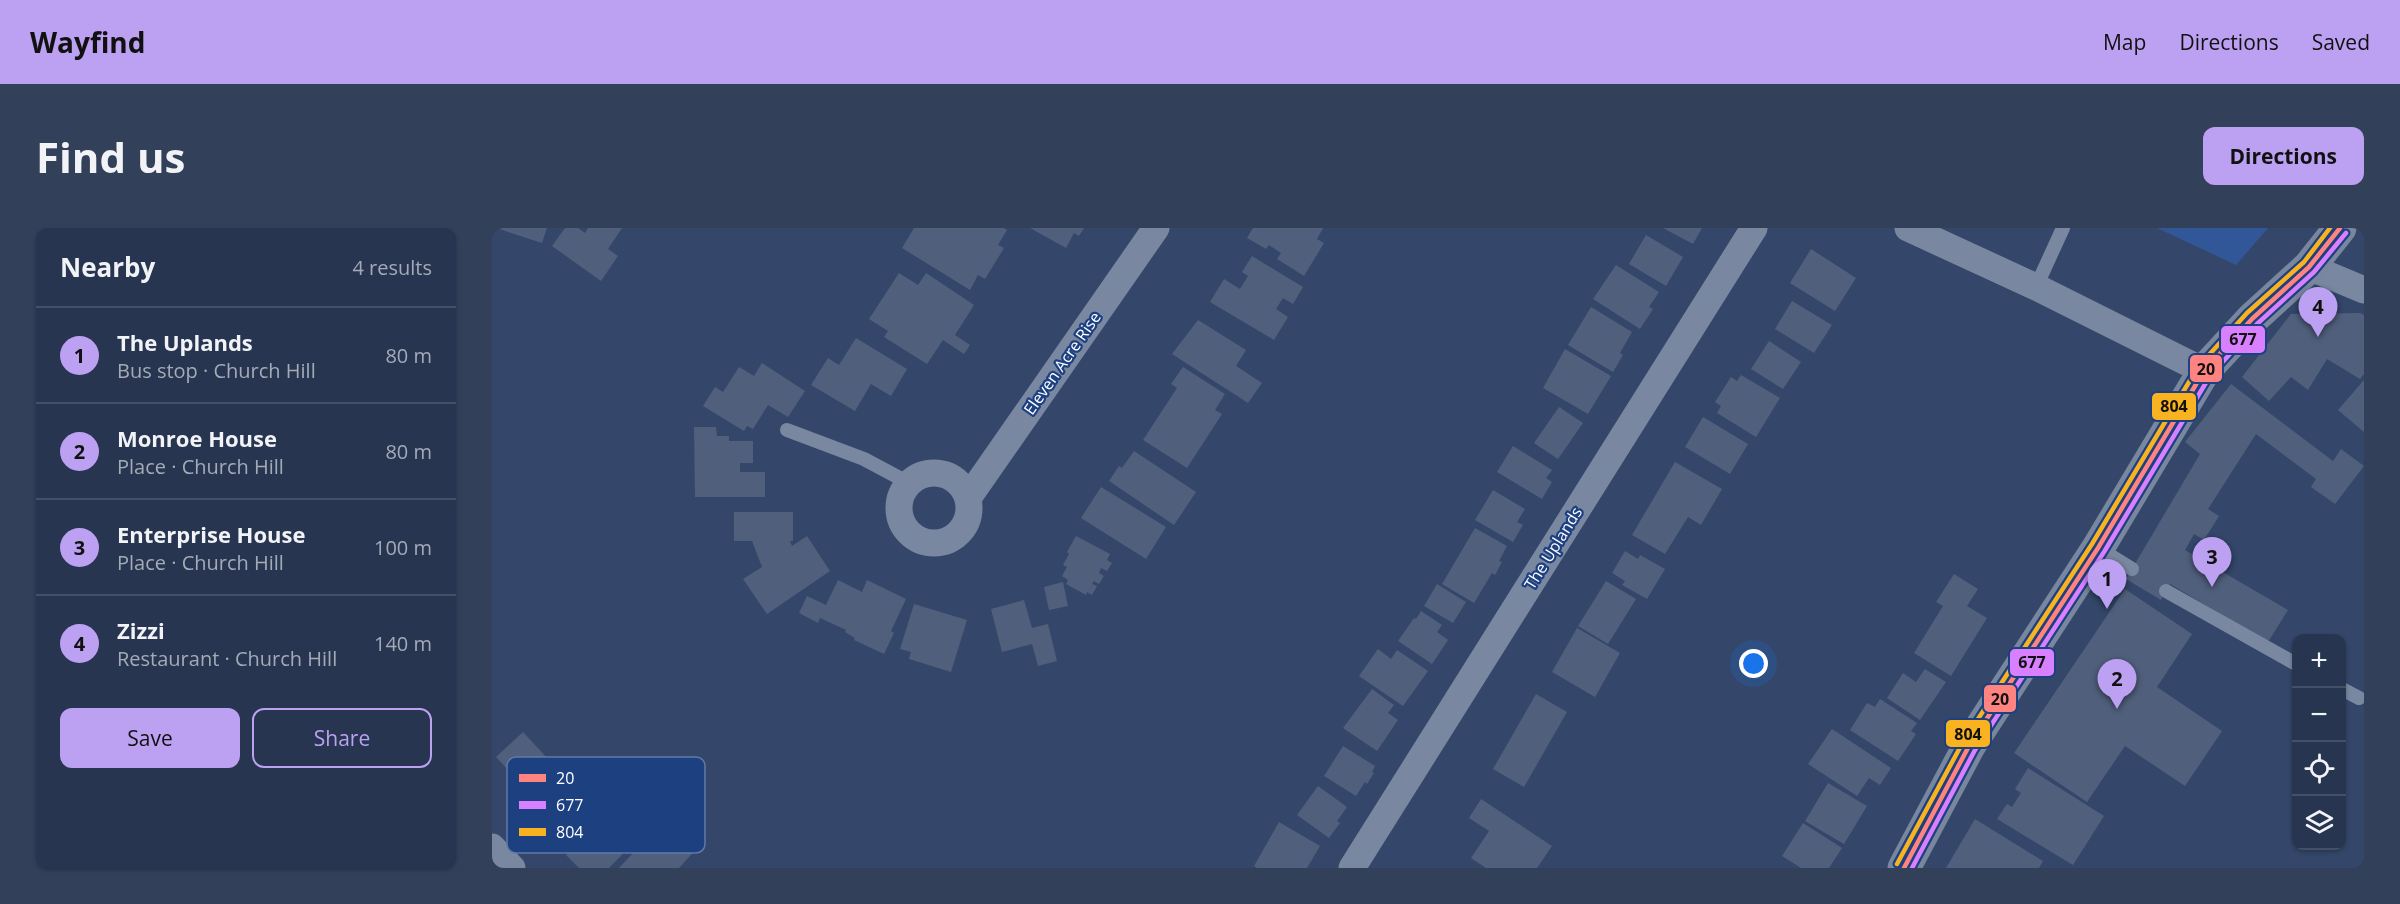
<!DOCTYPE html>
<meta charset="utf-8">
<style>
body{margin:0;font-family:"Open Sans",sans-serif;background:#33405a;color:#f1f3f6}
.controls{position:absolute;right:18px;bottom:18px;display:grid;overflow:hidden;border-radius:12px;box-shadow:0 2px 4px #0004}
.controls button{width:54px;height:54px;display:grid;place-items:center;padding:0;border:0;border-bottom:2px solid #435067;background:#273550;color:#f1f3f6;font:30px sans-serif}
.you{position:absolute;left:1262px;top:436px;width:21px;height:21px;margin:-15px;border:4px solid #fff;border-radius:50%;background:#1a73e8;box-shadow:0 0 0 9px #1a73e833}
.badge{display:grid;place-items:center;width:39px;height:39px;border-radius:50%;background:#bca0f2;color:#111;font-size:20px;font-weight:700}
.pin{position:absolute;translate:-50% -50px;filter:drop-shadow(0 2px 3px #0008)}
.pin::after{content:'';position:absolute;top:32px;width:21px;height:18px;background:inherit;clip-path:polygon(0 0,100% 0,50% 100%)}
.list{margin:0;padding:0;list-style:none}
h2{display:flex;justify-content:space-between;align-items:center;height:78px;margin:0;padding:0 24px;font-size:26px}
h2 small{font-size:20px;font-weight:400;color:#a4abb7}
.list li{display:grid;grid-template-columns:39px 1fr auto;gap:18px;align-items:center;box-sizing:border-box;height:96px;padding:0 24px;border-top:2px solid #435067}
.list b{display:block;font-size:22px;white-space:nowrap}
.list p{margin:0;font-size:20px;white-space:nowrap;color:#a4abb7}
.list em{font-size:20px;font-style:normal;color:#a4abb7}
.actions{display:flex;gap:12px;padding:18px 24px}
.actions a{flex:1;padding:14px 0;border:2px solid #bca0f2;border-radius:12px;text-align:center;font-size:21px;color:#bca0f2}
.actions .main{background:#bca0f2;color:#111}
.icon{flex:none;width:33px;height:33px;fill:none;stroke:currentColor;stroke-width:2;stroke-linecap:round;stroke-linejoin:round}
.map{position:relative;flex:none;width:1872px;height:640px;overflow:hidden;border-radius:12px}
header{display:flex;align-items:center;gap:36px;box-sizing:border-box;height:84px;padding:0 30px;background:#bca0f2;color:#111}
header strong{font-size:28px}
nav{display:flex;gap:33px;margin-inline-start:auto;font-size:21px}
.intro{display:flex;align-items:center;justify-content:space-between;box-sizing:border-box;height:144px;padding:0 36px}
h1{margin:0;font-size:42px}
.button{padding:15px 27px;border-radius:12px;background:#bca0f2;color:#111;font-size:21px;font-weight:700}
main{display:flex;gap:36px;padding:0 36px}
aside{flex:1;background:#273550;border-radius:12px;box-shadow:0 2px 4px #0004}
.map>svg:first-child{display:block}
</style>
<header>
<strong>Wayfind</strong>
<nav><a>Map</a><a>Directions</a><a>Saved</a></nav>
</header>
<div class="intro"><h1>Find us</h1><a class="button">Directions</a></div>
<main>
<aside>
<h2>Nearby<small>4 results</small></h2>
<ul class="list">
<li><span class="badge">1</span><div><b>The Uplands</b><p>Bus stop · Church Hill</p></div><em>80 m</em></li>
<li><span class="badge">2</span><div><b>Monroe House</b><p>Place · Church Hill</p></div><em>80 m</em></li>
<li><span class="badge">3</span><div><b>Enterprise House</b><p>Place · Church Hill</p></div><em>100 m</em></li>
<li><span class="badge">4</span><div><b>Zizzi</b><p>Restaurant · Church Hill</p></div><em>140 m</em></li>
</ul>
<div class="actions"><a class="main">Save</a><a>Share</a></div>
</aside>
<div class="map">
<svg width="1872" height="640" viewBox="0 0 1872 640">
<rect width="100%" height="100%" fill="#34476a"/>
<path fill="#315798" d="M 1665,0 L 1776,0 L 1744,37 Z"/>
<g fill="#505f7c">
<path d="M 4,0 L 55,0 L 50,15 Z"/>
<path d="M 73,0 L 86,0 L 93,5 L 96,0 L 130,0 L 116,21 L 126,28 L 109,53 L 60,18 Z"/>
<path d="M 422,0 L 512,0 L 515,2 L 506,17 L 512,20 L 493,51 L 486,47 L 478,62 L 410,20 Z"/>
<path d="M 538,0 L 592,0 L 587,8 L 582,5 L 574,20 Z"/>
<path d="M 761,0 L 831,0 L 825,11 L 832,15 L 812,48 L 785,31 L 789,25 L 777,17 L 774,21 L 755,10 Z"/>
<path d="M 1171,0 L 1210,0 L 1201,16 Z"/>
<path d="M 1154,7 L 1191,29 L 1174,58 L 1137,36 Z"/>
<path d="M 1319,21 L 1364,50 L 1343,83 L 1298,55 Z"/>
<path d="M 760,28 L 811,59 L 801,76 L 791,70 L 784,81 L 796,89 L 782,112 L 718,74 L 732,51 L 748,61 L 756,48 L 750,44 Z"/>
<path d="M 1124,37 L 1167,64 L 1157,79 L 1161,81 L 1148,101 L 1101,71 Z"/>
<path d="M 407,45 L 426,57 L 434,45 L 482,77 L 463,107 L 478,117 L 472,126 L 451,112 L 435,136 L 392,109 L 396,103 L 377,91 Z"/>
<path d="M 1300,73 L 1340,97 L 1322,125 L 1283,101 Z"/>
<path d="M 1099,79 L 1140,104 L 1128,125 L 1131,127 L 1121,144 L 1076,117 Z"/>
<path d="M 1868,85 L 1872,87 L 1872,146 L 1868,151 L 1835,131 L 1816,162 L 1799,149 L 1777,173 L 1750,149 L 1799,86 Z"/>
<path d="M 706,92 L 754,122 L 744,138 L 770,155 L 756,175 L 680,126 Z"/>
<path d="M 364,110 L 415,141 L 399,168 L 379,156 L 363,183 L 319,157 L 336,130 L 347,137 Z"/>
<path d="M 1277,113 L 1309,134 L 1291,161 L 1259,141 Z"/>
<path d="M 1073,121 L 1119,148 L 1096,186 L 1051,160 Z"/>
<path d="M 270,135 L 313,163 L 296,189 L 276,177 L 261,201 L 255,198 L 252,203 L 211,178 L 223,159 L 231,164 L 247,139 L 262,148 Z"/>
<path d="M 691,139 L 733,166 L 723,182 L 730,186 L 695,240 L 651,212 L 685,160 L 679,156 Z"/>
<path d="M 1249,147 L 1288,170 L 1264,209 L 1225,185 L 1229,178 L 1223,174 L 1239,149 L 1245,153 Z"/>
<path d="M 1872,152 L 1872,204 L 1846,182 Z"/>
<path d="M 1739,156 L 1841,233 L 1849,221 L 1872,238 L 1843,276 L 1819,259 L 1824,251 L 1764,206 L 1716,281 L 1727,288 L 1712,312 L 1702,306 L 1693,322 L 1796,382 L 1776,414 L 1678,356 L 1669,372 L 1634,351 L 1708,226 L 1693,214 Z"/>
<path d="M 1067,179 L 1091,195 L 1066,231 L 1042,215 Z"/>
<path d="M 1211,189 L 1256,216 L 1238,246 L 1193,219 Z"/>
<path d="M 202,199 L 224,199 L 225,208 L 237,208 L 237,213 L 261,213 L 261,235 L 248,235 L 248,244 L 273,244 L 273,269 L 203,269 Z"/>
<path d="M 1021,218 L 1060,242 L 1054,250 L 1060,254 L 1050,271 L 1005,244 Z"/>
<path d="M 642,223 L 704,264 L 682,297 L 617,253 L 627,238 L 630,240 Z"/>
<path d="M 1183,234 L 1230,261 L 1209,297 L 1196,289 L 1173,326 L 1140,307 Z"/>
<path d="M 609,259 L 674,299 L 654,331 L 589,290 Z"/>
<path d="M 1001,262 L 1033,281 L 1025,294 L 1031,297 L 1021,314 L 983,292 Z"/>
<path d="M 242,284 L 301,284 L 301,313 L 298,313 L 300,318 L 315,308 L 338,343 L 275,386 L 251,351 L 270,339 L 260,313 L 242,313 Z"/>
<path d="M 983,300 L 1015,318 L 1007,333 L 1010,334 L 1003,347 L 1000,345 L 982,375 L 950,356 Z"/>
<path d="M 584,308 L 618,326 L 615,332 L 620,335 L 615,343 L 609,340 L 607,345 L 612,348 L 607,356 L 602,353 L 600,356 L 605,358 L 600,367 L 595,364 L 594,367 L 574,356 L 576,352 L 570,348 L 575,339 L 571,337 L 577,326 L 575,324 Z"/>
<path d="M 1133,323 L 1146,331 L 1148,327 L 1173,341 L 1155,371 L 1130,357 L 1133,353 L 1120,345 Z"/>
<path d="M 1462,346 L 1486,361 L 1475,378 L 1495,390 L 1459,448 L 1422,425 L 1451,378 L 1444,374 Z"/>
<path d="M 346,352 L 370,364 L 375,352 L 414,371 L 399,403 L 402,405 L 392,426 L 362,412 L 363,410 L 353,404 L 354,402 L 328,390 L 326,395 L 307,385 L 315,368 L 334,377 Z"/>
<path d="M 1114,353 L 1144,371 L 1116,416 L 1086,398 Z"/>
<path d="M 571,354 L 576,378 L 557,382 L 552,359 Z"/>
<path d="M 945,356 L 974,374 L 961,395 L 932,378 Z"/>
<path d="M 1633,361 L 1700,406 L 1665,459 L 1730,503 L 1693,558 L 1633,518 L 1595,574 L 1522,525 Z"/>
<path d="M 532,372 L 540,400 L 556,396 L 565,433 L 546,438 L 540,416 L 510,424 L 499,381 Z"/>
<path d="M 422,376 L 475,392 L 459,444 L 417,431 L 419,424 L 408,421 Z"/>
<path d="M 929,383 L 950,397 L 945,404 L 956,412 L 940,436 L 906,413 L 922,390 L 924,391 Z"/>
<path d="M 1085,400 L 1128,425 L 1103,469 L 1060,444 Z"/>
<path d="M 886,421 L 899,431 L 905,422 L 936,443 L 911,478 L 867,448 Z"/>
<path d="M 1433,441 L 1454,454 L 1428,492 L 1395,470 L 1411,445 L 1424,454 Z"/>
<path d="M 880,461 L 902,477 L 896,485 L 906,492 L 885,523 L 851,500 Z"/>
<path d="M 1044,466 L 1075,484 L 1032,559 L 1001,541 Z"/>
<path d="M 1388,471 L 1425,495 L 1419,503 L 1424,506 L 1406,533 L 1358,502 L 1375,475 L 1383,479 Z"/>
<path d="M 1340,501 L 1399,540 L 1388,557 L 1377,550 L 1365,568 L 1316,536 Z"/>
<path d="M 31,504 L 71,547 L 44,572 L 4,529 Z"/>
<path d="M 851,518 L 883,538 L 880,544 L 882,545 L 875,556 L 873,554 L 864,568 L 832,548 Z"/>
<path d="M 1536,540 L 1612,588 L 1581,637 L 1505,591 L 1515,576 L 1520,579 L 1529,565 L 1523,561 Z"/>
<path d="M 1336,555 L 1375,578 L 1352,616 L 1313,593 Z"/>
<path d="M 143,556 L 172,584 L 117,640 L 87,640 L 74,627 Z"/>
<path d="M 826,558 L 855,579 L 845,593 L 848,595 L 837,610 L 805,587 Z"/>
<path d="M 989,571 L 1060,618 L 1045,640 L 994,640 L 979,630 L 997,603 L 977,590 Z"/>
<path d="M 176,588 L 208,617 L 187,640 L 127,640 Z"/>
<path d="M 1483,591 L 1551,633 L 1547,640 L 1454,640 Z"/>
<path d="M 787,594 L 828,618 L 815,640 L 765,640 L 762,638 Z"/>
<path d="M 1311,595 L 1350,620 L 1337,640 L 1309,640 L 1290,628 Z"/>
</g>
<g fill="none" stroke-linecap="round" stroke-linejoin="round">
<g stroke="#7988a0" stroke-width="14">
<path d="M 1544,59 L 1571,0"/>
<path d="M 295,202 L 372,231 L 417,255"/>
<path d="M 1606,320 L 1640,341"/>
<path d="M 1674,363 L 1804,436"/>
<path d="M 1850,461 L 1867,470"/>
</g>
<g stroke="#7988a0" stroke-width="27">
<path d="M 1416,0 L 1544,59 L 1712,143"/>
<path d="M 1817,39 L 1872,62"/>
<circle cx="442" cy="280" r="35"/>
<path d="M 476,270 L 664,0"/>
<path d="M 0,619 L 20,640"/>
<path d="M 860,640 L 1262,0"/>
</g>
<path stroke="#78869e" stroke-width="33" d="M 1412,640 L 1477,518 L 1606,320 L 1712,143 L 1760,91 L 1817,39 L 1848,0"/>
<g stroke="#1d4081" stroke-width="9">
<path id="bus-1" d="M 1412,640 L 1477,518 L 1606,320 L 1712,143 L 1760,91 L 1817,39 L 1848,0"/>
</g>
<g stroke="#1d4081" stroke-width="9">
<path id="bus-2" d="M 1420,640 L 1483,522 L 1612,324 L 1718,148 L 1765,96 L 1822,44 L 1854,5"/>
</g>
<g stroke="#1d4081" stroke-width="9">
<path id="bus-3" d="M 1405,636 L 1471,514 L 1600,316 L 1706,139 L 1755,85 L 1812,34 L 1838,0"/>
</g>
<use href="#bus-1" stroke="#ff8380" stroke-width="4.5"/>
<use href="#bus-2" stroke="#d880ff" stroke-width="4.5"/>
<use href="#bus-3" stroke="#f9b220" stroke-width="4.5"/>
</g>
<g text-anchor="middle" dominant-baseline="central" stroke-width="4.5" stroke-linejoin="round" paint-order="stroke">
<g font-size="16" fill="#fff" stroke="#1d4081">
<text transform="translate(570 135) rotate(-55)">Eleven Acre Rise</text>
<text transform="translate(1061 320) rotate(-58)">The Uplands</text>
</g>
</g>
<rect x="15" y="529" width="198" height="96" rx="9" fill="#1d4081" stroke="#6179a7" stroke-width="1.5"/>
<rect x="27" y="546" width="27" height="8" fill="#ff8380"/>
<rect x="27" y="573" width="27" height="8" fill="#d880ff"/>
<rect x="27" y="600" width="27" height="8" fill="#f9b220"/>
<g font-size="16" fill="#fff">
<text x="64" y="556">20</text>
<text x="64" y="583">677</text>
<text x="64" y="610">804</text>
</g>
<g stroke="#1d4081" stroke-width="2">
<rect x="1728" y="97" width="46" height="29" rx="6" fill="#d880ff"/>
<rect x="1697" y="126" width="34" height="29" rx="6" fill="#ff8380"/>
<rect x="1659" y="164" width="46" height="29" rx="6" fill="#f9b220"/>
<rect x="1517" y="420" width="46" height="29" rx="6" fill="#d880ff"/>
<rect x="1491" y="456" width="34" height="29" rx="6" fill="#ff8380"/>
<rect x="1453" y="491" width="46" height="29" rx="6" fill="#f9b220"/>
</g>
<g font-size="16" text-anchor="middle" font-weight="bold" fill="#111">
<text x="1751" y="117">677</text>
<text x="1714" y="147">20</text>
<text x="1682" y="184">804</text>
<text x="1540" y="440">677</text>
<text x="1508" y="477">20</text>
<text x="1476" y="512">804</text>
</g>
</svg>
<div class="controls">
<button>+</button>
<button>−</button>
<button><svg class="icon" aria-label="locate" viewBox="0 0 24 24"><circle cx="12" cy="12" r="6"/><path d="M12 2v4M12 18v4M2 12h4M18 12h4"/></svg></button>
<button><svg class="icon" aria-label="layers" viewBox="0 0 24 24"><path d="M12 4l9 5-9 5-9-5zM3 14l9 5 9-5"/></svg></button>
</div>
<div class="you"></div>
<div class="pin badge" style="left:1615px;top:381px">1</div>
<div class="pin badge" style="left:1625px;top:481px">2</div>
<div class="pin badge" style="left:1720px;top:359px">3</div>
<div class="pin badge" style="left:1826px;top:109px">4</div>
</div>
</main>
